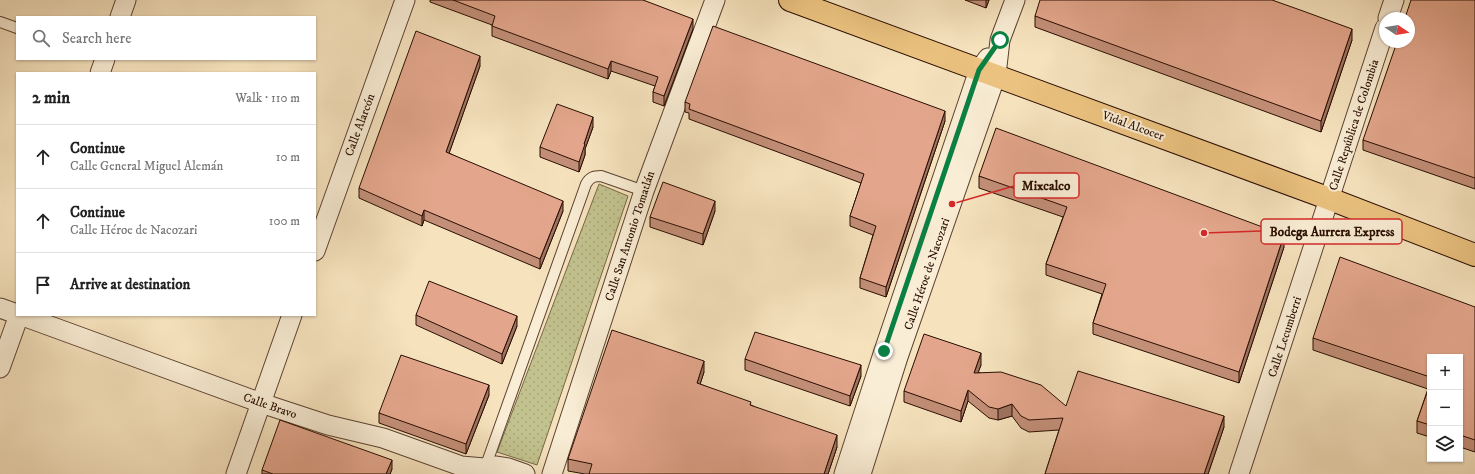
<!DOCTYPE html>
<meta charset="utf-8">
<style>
body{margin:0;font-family:"IM FELL DW Pica",serif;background:#f2f2f2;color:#222}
.controls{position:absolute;right:12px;bottom:12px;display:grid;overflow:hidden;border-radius:0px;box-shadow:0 1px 3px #0004}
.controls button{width:36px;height:36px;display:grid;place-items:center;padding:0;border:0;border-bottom:1px solid #e0e0e0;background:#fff;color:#222;font:20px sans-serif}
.compass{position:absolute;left:1379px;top:12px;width:36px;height:36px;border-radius:50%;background:#fff;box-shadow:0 1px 3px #0004;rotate:102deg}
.stop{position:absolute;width:12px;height:12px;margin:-9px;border:3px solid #0b8043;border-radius:50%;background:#fff}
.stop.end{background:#0b8043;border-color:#fff;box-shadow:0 1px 4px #0008}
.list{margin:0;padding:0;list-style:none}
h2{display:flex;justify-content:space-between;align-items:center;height:52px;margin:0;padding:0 16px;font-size:17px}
h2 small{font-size:13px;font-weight:400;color:#767676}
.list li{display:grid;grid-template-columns:26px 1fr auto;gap:12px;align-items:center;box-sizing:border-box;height:64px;padding:0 16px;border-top:1px solid #e0e0e0}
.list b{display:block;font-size:15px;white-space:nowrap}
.list p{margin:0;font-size:13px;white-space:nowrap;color:#767676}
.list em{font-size:13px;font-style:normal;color:#767676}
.icon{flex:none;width:22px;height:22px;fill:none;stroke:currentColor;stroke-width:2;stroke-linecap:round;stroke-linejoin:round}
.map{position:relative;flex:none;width:1475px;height:474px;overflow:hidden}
.search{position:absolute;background:#fff;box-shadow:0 1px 3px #0004;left:16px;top:16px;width:300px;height:44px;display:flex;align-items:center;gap:10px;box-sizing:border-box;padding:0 14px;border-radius:0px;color:#767676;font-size:15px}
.panel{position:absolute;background:#fff;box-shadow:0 1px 3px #0004;left:16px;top:72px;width:300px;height:244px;border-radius:0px}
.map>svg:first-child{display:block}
</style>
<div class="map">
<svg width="1475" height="474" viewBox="0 0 1475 474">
<defs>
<pattern id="park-dots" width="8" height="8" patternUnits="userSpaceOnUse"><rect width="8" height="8" fill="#c2c28e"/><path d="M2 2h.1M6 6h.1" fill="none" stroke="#a7a679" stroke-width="1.8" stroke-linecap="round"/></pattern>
</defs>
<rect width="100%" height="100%" fill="#f6e3be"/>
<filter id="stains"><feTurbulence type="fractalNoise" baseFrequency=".005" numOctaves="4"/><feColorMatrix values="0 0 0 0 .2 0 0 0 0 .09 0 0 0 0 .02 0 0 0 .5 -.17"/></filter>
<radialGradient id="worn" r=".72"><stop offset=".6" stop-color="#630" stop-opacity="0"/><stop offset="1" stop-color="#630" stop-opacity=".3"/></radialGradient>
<path fill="url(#park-dots)" stroke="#766847" d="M 599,184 L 628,196 L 537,465 L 497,452 Z"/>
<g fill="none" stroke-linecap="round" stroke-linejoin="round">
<g stroke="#5c4230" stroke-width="12">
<g id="lane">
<path d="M 0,22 L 17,28"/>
<path d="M 485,468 L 586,184 C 590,177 594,176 601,176 L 644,191"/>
</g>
</g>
<g stroke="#5c4230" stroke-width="21">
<g id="street">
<path d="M 120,17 L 126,0"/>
<path d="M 1388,18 L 1394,0"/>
<path d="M 100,73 L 105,59"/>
<path d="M 315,251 L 405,0"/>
<path d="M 0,308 L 17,314"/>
<path d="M 20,315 L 261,403 L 328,425 L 383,438 L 461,466 L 485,468 L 495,466 L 508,468 L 525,474"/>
<path d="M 0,368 L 19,315"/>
<path d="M 236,474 L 292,315"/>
<path d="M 552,474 L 644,191 L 715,0"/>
<path d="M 844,474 L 884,351 L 979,70 L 988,58"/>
<path d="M 861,474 L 898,357 L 996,75 L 1000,40 L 1015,0"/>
<path d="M 1239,474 L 1385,28"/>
</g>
</g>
<g stroke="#290d00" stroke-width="24">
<path id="primary" d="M 790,0 L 1330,199 L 1475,255"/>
</g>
<use href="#lane" stroke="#f9edd5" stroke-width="10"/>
<use href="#street" stroke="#f9edd5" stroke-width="19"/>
<use href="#primary" stroke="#ebc27f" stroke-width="22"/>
</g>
<g fill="#c38f78" stroke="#290d00">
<path d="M 430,0 L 643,0 L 693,29 L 664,106 L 653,102 L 653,92 L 655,86 L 611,71 L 608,79 L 492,36 L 492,25 L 430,2 Z"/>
<path d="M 965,0 L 989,0 L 986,8 Z"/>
<path d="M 1475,0 L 1475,189 L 1363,150 L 1363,140 Z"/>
<path d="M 1035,16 L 1352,40 L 1321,132 L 1035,27 Z"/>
<path d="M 480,66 L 449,153 L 563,211 L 540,269 L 424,220 L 422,226 L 359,198 L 359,188 Z"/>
<path d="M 685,102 L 945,121 L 886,297 L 860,288 L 860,278 L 873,235 L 850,226 L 850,216 L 861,183 L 689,119 L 689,113 L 685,112 Z"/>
<path d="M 593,127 L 585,149 L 585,155 L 579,172 L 540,157 L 540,147 Z"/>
<path d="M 979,176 L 1284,247 L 1239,383 L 1093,334 L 1093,323 L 1102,294 L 1046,275 L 1046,264 L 1063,217 L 979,188 Z"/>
<path d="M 715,211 L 703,245 L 650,227 L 650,217 Z"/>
<path d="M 1475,307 L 1475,452 L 1460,447 L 1460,357 L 1430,357 L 1430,437 L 1417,433 L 1417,421 L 1428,389 L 1313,350 L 1313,338 Z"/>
<path d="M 416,315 L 517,326 L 502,364 L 416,325 Z"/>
<path d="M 745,359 L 861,376 L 850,406 L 745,370 Z"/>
<path d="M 981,365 L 978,372 L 1066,406 L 1224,427 L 1208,474 L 1045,474 L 1059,430 L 1029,432 L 1021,428 L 1012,416 L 998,420 L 989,418 L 968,401 L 961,422 L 904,402 L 904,391 Z"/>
<path d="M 704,372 L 700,384 L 751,405 L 837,447 L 828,474 L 585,474 L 568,471 L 568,459 Z"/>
<path d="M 489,395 L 466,454 L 379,423 L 379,413 Z"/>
<path d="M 392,469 L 390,474 L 262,474 L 262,470 Z"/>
</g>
<g fill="#9f7462" stroke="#290d00">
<path d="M 986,0 L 989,0 L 986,8 Z"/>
<path d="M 693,19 L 693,29 L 664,106 L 664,96 Z"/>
<path d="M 1352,29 L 1352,40 L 1321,132 L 1321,121 Z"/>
<path d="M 480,56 L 480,66 L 446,162 L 446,152 Z"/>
<path d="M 611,61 L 611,71 L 608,79 L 608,69 Z"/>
<path d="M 945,111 L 945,121 L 886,297 L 886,287 Z"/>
<path d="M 593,117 L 593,127 L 585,149 L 585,155 L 579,172 L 579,162 L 584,144 Z"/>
<path d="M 563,201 L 563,211 L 540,269 L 540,259 Z"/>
<path d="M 715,201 L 715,211 L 703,245 L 703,234 Z"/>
<path d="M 424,210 L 424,220 L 422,226 L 422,216 Z"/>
<path d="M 1284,235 L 1284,247 L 1239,383 L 1239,372 Z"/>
<path d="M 517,316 L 517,326 L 502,364 L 502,354 Z"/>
<path d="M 981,353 L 981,365 L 974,384 L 974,373 Z"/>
<path d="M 704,361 L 704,372 L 697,394 L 697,383 Z"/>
<path d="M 861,365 L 861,376 L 850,406 L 850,396 Z"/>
<path d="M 489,385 L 489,395 L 466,454 L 466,444 Z"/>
<path d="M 968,390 L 968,401 L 961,422 L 961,411 Z"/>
<path d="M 1012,404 L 1012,416 L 998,420 L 998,409 Z"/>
<path d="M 1224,416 L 1224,427 L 1208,474 L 1204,474 Z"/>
<path d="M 837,435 L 837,447 L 828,474 L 824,474 Z"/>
<path d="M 392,460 L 392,469 L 390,474 L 386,474 Z"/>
</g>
<g fill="#e3a68c" stroke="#290d00">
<path d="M 453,0 L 643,0 L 693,19 L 664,96 L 653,92 L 658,77 L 611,61 L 608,69 L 492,26 L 495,16 Z"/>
<path d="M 1040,0 L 1272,0 L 1303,11 L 1352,29 L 1321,121 L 1035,16 Z"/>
<path d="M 1411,0 L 1475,0 L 1475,178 L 1363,140 L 1397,42 L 1409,42 L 1409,18 L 1405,18 Z"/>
<path d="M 713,26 L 945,111 L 886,287 L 860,278 L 876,226 L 850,216 L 864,174 L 689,109 L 690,104 L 685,102 Z"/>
<path d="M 416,31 L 480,56 L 446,152 L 563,201 L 540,259 L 424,210 L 422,216 L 359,188 Z"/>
<path d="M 557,104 L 593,117 L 584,144 L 585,144 L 579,162 L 540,147 Z"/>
<path d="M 996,128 L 1284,235 L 1239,372 L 1093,323 L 1106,284 L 1046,264 L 1067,207 L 979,176 Z"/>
<path d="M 663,182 L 715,201 L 703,234 L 650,217 Z"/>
<path d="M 1340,257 L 1475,307 L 1475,440 L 1460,435 L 1460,357 L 1430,357 L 1430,377 L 1313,338 Z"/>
<path d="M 429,281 L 517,316 L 502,354 L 416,315 Z"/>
<path d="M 612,330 L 704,361 L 697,383 L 751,402 L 750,405 L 837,435 L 824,474 L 589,474 L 592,464 L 568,459 Z"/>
<path d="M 755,332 L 861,365 L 850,396 L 745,359 Z"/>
<path d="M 924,334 L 981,353 L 974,373 L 1001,372 L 1041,385 L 1066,406 L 1078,371 L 1224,416 L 1204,474 L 1045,474 L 1063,418 L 1029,420 L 1021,416 L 1012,404 L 998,409 L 989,407 L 968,390 L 961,411 L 904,391 Z"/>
<path d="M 401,355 L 489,385 L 466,444 L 379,413 Z"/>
<path d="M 1430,384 L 1430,425 L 1417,421 Z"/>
<path d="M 280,420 L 392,460 L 386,474 L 273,474 L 262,470 Z"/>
</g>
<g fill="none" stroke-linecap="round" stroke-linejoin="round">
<path stroke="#0b8043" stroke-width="5" d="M 884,351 L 979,70 L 1000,40"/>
</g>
<g text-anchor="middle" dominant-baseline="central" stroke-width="4" stroke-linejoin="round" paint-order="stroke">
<g font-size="12" fill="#290d00" stroke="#f9edd5">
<text transform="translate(360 125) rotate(-70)">Calle Alarcón</text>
<text transform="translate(1354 125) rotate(-72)">Calle República de Colombia</text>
<text transform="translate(1133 126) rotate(20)">Vidal Alcocer</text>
<text transform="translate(630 236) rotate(-72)">Calle San Antonio Tomatlán</text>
<text transform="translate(927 274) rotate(-71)">Calle Héroe de Nacozari</text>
<text transform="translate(1285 337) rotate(-72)">Calle Lecumberri</text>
<text transform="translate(270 406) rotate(19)">Calle Bravo</text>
</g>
</g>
<path fill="none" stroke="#d62828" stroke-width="1.5" d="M952 204L1014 186M1204 233L1261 231"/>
<g fill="#d62828" stroke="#f9edd5" stroke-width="1.5">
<circle cx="952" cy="204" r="4"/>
<circle cx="1204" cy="233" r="4"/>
</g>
<g fill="#f9edd5" stroke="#d62828" stroke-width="1.5">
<rect x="1014" y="173" width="65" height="25" rx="4"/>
<rect x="1261" y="219" width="141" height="25" rx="4"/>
</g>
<g font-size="13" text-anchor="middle" font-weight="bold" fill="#290d00">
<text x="1046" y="190">Mixcalco</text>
<text x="1332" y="236">Bodega Aurrera Express</text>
</g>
<rect width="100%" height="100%" filter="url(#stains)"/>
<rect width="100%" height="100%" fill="url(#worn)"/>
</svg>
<div class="controls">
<button>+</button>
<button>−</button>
<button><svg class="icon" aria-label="layers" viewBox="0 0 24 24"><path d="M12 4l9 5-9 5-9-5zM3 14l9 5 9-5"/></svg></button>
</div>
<svg class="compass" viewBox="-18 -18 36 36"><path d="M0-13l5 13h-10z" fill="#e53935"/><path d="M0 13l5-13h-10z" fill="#767676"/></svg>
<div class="stop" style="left:1000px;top:40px"></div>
<div class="stop end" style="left:884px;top:351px"></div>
<div class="search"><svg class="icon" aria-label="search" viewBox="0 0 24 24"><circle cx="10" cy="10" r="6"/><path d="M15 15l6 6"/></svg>Search here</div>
<section class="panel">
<h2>2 min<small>Walk · 110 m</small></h2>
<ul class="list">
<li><svg class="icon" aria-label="ahead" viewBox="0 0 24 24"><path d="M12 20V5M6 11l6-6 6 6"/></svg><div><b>Continue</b><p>Calle General Miguel Alemán</p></div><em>10 m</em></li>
<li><svg class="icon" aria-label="ahead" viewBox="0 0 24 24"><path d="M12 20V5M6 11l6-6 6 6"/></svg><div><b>Continue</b><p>Calle Héroe de Nacozari</p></div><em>100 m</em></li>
<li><svg class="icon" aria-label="arrive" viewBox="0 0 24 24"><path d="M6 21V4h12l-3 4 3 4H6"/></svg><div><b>Arrive at destination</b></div></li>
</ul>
</section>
</div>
